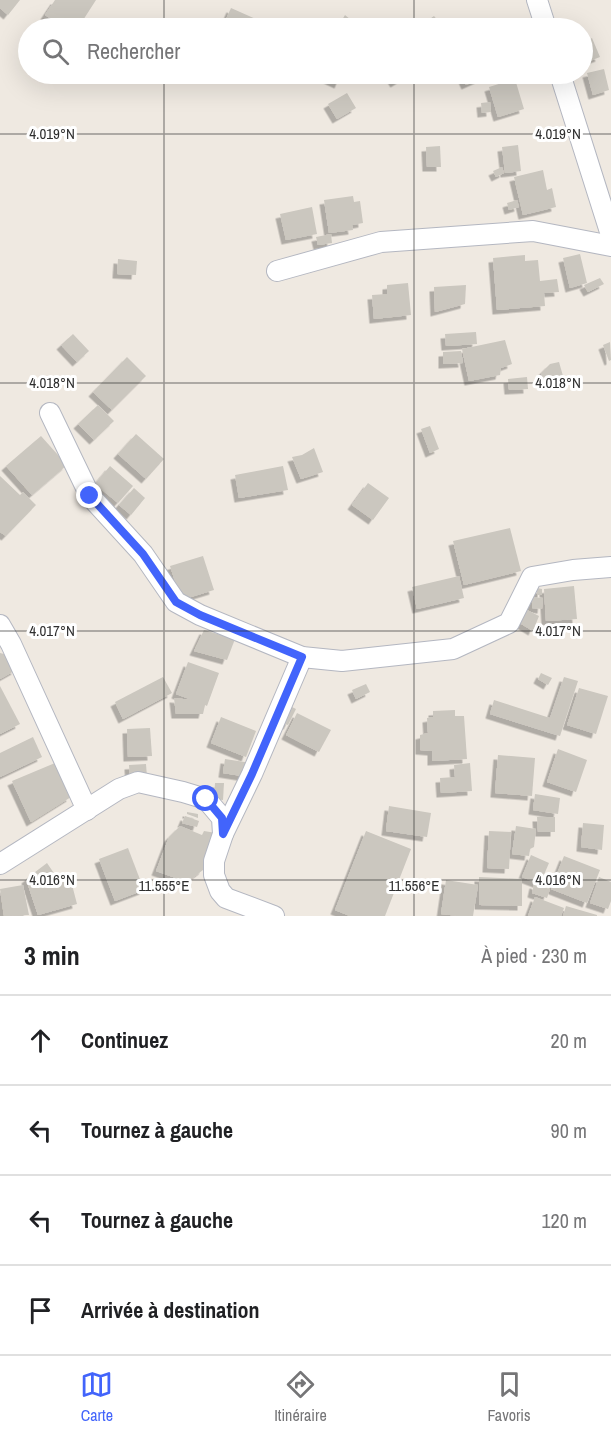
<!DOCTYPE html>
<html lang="fr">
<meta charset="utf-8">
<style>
body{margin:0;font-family:"Archivo Narrow",sans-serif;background:#f2f2f2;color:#202124}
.stop{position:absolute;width:18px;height:18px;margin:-14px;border:4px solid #4264fb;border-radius:50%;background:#fff}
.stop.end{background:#4264fb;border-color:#fff;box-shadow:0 2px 6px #0008}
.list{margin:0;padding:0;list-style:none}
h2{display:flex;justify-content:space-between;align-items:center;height:78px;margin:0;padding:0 24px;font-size:26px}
h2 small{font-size:20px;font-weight:400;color:#757577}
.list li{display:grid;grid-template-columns:39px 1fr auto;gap:18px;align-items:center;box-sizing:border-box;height:90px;padding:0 24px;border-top:2px solid #e0e0e0}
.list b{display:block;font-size:22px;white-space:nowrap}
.list em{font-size:20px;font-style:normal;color:#757577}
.icon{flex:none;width:33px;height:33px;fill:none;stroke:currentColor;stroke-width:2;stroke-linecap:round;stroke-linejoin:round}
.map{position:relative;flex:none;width:611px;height:916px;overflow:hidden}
.search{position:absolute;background:#fff;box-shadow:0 6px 24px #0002;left:18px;right:18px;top:18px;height:66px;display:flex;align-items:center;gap:15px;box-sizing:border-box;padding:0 21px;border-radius:33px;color:#757577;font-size:22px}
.sheet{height:438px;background:#fff}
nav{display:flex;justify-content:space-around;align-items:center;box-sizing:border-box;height:84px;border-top:2px solid #e0e0e0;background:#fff;font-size:16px;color:#757577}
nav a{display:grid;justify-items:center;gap:3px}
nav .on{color:#4264fb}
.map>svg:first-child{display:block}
</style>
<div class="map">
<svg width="611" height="916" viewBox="0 0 611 916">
<defs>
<filter id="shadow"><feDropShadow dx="-4.5" dy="4.5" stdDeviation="0" flood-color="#0004"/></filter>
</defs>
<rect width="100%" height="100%" fill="#efe9e1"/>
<g fill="#cbc7bf" filter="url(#shadow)">
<path d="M 0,0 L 20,0 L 8,15 L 0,8 Z"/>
<path d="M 55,0 L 96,0 L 78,28 L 66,28 L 45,15 Z"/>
<path d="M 231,8 L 258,20 L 254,28 L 222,28 Z"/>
<path d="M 345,15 L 351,20 L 348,24 L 342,20 Z"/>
<path d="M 434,16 L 444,28 L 417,28 Z"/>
<path d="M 341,24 L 346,26 L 349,24 L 359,28 L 339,28 Z"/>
<path d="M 592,38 L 600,57 L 582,64 L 582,42 Z"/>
<path d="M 604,69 L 609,90 L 593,95 L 587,73 Z"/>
<path d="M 317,74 L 343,74 L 339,84 Z"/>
<path d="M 389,74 L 410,74 L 395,83 Z"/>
<path d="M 439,74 L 449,74 L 449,77 L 440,78 Z"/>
<path d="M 461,74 L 491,74 L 466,85 Z"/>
<path d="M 515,79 L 524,109 L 498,117 L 489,87 Z"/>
<path d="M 347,93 L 356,108 L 337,119 L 328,104 Z"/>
<path d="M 490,102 L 491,112 L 482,113 L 481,103 Z"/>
<path d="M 518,145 L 521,171 L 505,173 L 502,147 Z"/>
<path d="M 440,146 L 441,167 L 427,167 L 426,147 Z"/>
<path d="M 502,167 L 504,173 L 496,177 L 493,171 Z"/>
<path d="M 543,170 L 547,190 L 552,188 L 556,207 L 523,215 L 514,177 Z"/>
<path d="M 353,196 L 354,202 L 360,201 L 363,223 L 352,225 L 353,230 L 329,233 L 324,200 Z"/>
<path d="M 517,200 L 519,207 L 509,210 L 507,203 Z"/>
<path d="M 312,207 L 317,234 L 286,240 L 280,214 Z"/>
<path d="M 331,234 L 332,243 L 318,245 L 316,237 Z"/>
<path d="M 580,254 L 587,283 L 570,288 L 563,258 Z"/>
<path d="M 525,255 L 525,261 L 538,260 L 540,281 L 557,279 L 559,292 L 544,293 L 545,306 L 497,310 L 493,258 Z"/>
<path d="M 118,259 L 137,261 L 136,275 L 117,274 Z"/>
<path d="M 600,278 L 604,284 L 588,292 L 584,285 Z"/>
<path d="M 408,283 L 411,315 L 374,319 L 372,295 L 387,294 L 387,285 Z"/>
<path d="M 466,285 L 465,304 L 435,312 L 434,287 Z"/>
<path d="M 476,332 L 477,344 L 446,346 L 445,334 Z"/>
<path d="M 73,334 L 89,351 L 77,362 L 61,345 Z"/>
<path d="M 505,340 L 512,364 L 501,368 L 500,375 L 469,381 L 462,349 Z"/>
<path d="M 610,342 L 611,360 L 609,361 L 603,345 Z"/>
<path d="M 461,351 L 463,363 L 443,364 L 443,352 Z"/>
<path d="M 127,357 L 146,376 L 112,410 L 93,392 Z"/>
<path d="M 559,362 L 563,376 L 544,381 L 541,373 L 550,364 Z"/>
<path d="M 527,377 L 528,389 L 509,390 L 508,379 Z"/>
<path d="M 98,405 L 114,421 L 94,440 L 78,424 Z"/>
<path d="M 430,426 L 439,449 L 430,453 L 421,429 Z"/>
<path d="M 136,434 L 164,459 L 146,479 L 118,454 Z"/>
<path d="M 41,436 L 67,465 L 32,495 L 6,466 Z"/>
<path d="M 314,448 L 323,472 L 301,479 L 292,457 L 302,455 Z"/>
<path d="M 110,466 L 133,486 L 118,503 L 95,484 Z"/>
<path d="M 283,466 L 288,490 L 239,498 L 235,475 Z"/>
<path d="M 0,476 L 20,495 L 23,492 L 36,505 L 6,536 L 0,532 Z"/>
<path d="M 368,483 L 389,498 L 373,520 L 352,505 Z"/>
<path d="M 134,488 L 145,498 L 131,515 L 119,505 Z"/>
<path d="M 510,528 L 521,571 L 464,585 L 453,541 Z"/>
<path d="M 203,556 L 214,590 L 181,600 L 170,566 Z"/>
<path d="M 459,576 L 464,598 L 417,609 L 412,587 Z"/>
<path d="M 574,586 L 577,619 L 546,621 L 544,589 Z"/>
<path d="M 537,588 L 542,589 L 542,595 L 537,595 Z"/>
<path d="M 532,597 L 543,598 L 542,609 L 532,608 Z"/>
<path d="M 527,610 L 539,616 L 533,631 L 518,622 Z"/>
<path d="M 204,630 L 235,639 L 227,660 L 194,651 Z"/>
<path d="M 0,653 L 8,655 L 16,670 L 0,679 Z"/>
<path d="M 188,662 L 219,673 L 207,706 L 205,705 L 203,714 L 176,714 L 174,698 L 192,700 L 176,694 Z"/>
<path d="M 541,673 L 552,678 L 548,685 L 538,679 Z"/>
<path d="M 163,677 L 172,693 L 123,719 L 115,702 Z"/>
<path d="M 564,677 L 578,681 L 560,736 L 490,714 L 494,700 L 550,718 Z"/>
<path d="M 366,684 L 370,692 L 356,699 L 352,690 Z"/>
<path d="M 0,686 L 20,724 L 0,734 Z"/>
<path d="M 579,688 L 608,696 L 596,734 L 567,725 Z"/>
<path d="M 290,706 L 296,709 L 288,725 L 282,723 Z"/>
<path d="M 455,710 L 455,716 L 464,716 L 467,759 L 432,761 L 432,751 L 420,750 L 420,735 L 428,733 L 427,718 L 433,717 L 433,711 Z"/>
<path d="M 297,713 L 331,730 L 319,752 L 286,735 Z"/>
<path d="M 221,717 L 256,731 L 246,757 L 211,743 Z"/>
<path d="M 150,728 L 152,756 L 128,757 L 127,729 Z"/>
<path d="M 33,737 L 42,757 L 0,777 L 0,753 Z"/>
<path d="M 558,749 L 587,760 L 576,792 L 547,782 Z"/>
<path d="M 498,755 L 535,758 L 532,796 L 495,793 Z"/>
<path d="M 225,759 L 251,763 L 248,777 L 223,773 Z"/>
<path d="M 55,763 L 71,797 L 31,822 L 12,781 Z"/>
<path d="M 470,763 L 472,791 L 441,793 L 440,778 L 455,777 L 454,765 Z"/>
<path d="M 146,764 L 147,777 L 130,779 L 129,765 Z"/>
<path d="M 215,783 L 224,783 L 223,800 L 214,799 Z"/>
<path d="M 535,794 L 560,798 L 558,814 L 533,810 Z"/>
<path d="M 389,806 L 431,813 L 427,837 L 386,831 Z"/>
<path d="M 187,812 L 198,814 L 198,818 L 187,814 Z"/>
<path d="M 185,816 L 199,821 L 197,827 L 182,823 Z"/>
<path d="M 537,817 L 555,817 L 555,832 L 538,832 Z"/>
<path d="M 583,823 L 604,825 L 602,850 L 581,847 Z"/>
<path d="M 180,826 L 202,835 L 204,831 L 216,833 L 203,870 L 187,882 L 156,871 L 169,837 Z"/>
<path d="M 516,826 L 536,829 L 534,847 L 530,849 L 529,856 L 512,854 Z"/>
<path d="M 366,831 L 411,849 L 385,916 L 350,916 L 335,910 Z"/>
<path d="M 489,831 L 511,832 L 509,869 L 487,868 Z"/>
<path d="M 128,848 L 144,890 L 115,901 L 99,859 Z"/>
<path d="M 531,855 L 549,863 L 540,884 L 522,877 Z"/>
<path d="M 564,856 L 600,870 L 587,903 L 551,889 Z"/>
<path d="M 47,863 L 60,882 L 70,877 L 77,904 L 38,915 L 26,879 Z"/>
<path d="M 479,877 L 522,879 L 522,906 L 479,905 Z"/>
<path d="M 599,877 L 611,882 L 611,901 L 608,909 L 590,903 Z"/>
<path d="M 446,880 L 478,885 L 473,916 L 459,916 L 441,914 Z"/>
<path d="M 534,884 L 550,889 L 547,898 L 532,893 Z"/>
<path d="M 23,885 L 29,915 L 4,916 L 0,889 Z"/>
<path d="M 535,897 L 564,908 L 561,916 L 528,916 Z"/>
<path d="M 566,906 L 597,915 L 597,916 L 563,916 Z"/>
</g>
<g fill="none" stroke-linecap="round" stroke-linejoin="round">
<g stroke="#b4b7c1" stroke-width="22">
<g id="minor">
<path d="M 537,0 L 546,28"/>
<path d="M 560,74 L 611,235"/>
<path d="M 277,271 L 381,242 L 533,231 L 611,246"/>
<path d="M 50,413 L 90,496 L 143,554 L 176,602 L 200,615 L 302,657 L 342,661 L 453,649 L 509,623 L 532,577 L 573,570 L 611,567"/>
<path d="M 0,625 L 11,644 L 87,810"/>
<path d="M 223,834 L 252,774 L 302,657"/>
<path d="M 0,864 L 119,789 L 138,782 L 183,792 L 206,799 L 222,818 L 223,834 L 214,861 L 214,875 L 220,891 L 226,898 L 274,916"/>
</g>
</g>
<use href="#minor" stroke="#fff" stroke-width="20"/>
</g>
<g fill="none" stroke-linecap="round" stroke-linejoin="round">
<path stroke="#4264fb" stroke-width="8" d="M 90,496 L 143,554 L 176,602 L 200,615 L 302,657 L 252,774 L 223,834 L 222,818 L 206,799"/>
</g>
<path fill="none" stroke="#2e2e2e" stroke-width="1.5" stroke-opacity="0.45" d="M 164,0 L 164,28M 414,0 L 414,28M 164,74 L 164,916M 414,74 L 414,916M 0,134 L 611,134M 0,383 L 611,383M 0,631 L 611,631M 0,880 L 611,880"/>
<g font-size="15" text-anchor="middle" fill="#2e2e2e" stroke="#fff" stroke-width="6" stroke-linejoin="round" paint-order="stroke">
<text x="52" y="139">4.019°N</text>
<text x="558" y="139">4.019°N</text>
<text x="52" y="388">4.018°N</text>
<text x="558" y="388">4.018°N</text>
<text x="52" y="636">4.017°N</text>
<text x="558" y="636">4.017°N</text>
<text x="52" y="885">4.016°N</text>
<text x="558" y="885">4.016°N</text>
<text x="164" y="891">11.555°E</text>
<text x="414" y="891">11.556°E</text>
</g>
</svg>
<div class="stop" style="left:206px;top:799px"></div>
<div class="stop end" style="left:90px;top:496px"></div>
<div class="search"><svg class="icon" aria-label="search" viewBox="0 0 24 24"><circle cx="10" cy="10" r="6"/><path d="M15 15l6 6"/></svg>Rechercher</div>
</div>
<section class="sheet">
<h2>3 min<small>À pied · 230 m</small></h2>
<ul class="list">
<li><svg class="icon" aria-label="ahead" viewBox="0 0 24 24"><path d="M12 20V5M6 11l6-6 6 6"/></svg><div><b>Continuez</b></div><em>20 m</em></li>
<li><svg class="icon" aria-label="left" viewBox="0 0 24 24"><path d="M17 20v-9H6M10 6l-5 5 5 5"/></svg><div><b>Tournez à gauche</b></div><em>90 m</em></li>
<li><svg class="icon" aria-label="left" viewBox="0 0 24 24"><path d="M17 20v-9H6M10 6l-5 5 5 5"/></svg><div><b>Tournez à gauche</b></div><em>120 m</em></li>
<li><svg class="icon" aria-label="arrive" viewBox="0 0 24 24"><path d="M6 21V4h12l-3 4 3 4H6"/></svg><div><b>Arrivée à destination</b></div></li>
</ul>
</section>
<nav>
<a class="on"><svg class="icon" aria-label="map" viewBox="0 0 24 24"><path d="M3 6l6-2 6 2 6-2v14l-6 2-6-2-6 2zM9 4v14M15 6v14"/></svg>Carte</a>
<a><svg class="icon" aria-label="directions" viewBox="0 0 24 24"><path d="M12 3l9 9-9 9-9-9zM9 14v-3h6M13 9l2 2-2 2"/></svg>Itinéraire</a>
<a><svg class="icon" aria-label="saved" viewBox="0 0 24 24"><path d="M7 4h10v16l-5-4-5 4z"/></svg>Favoris</a>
</nav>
